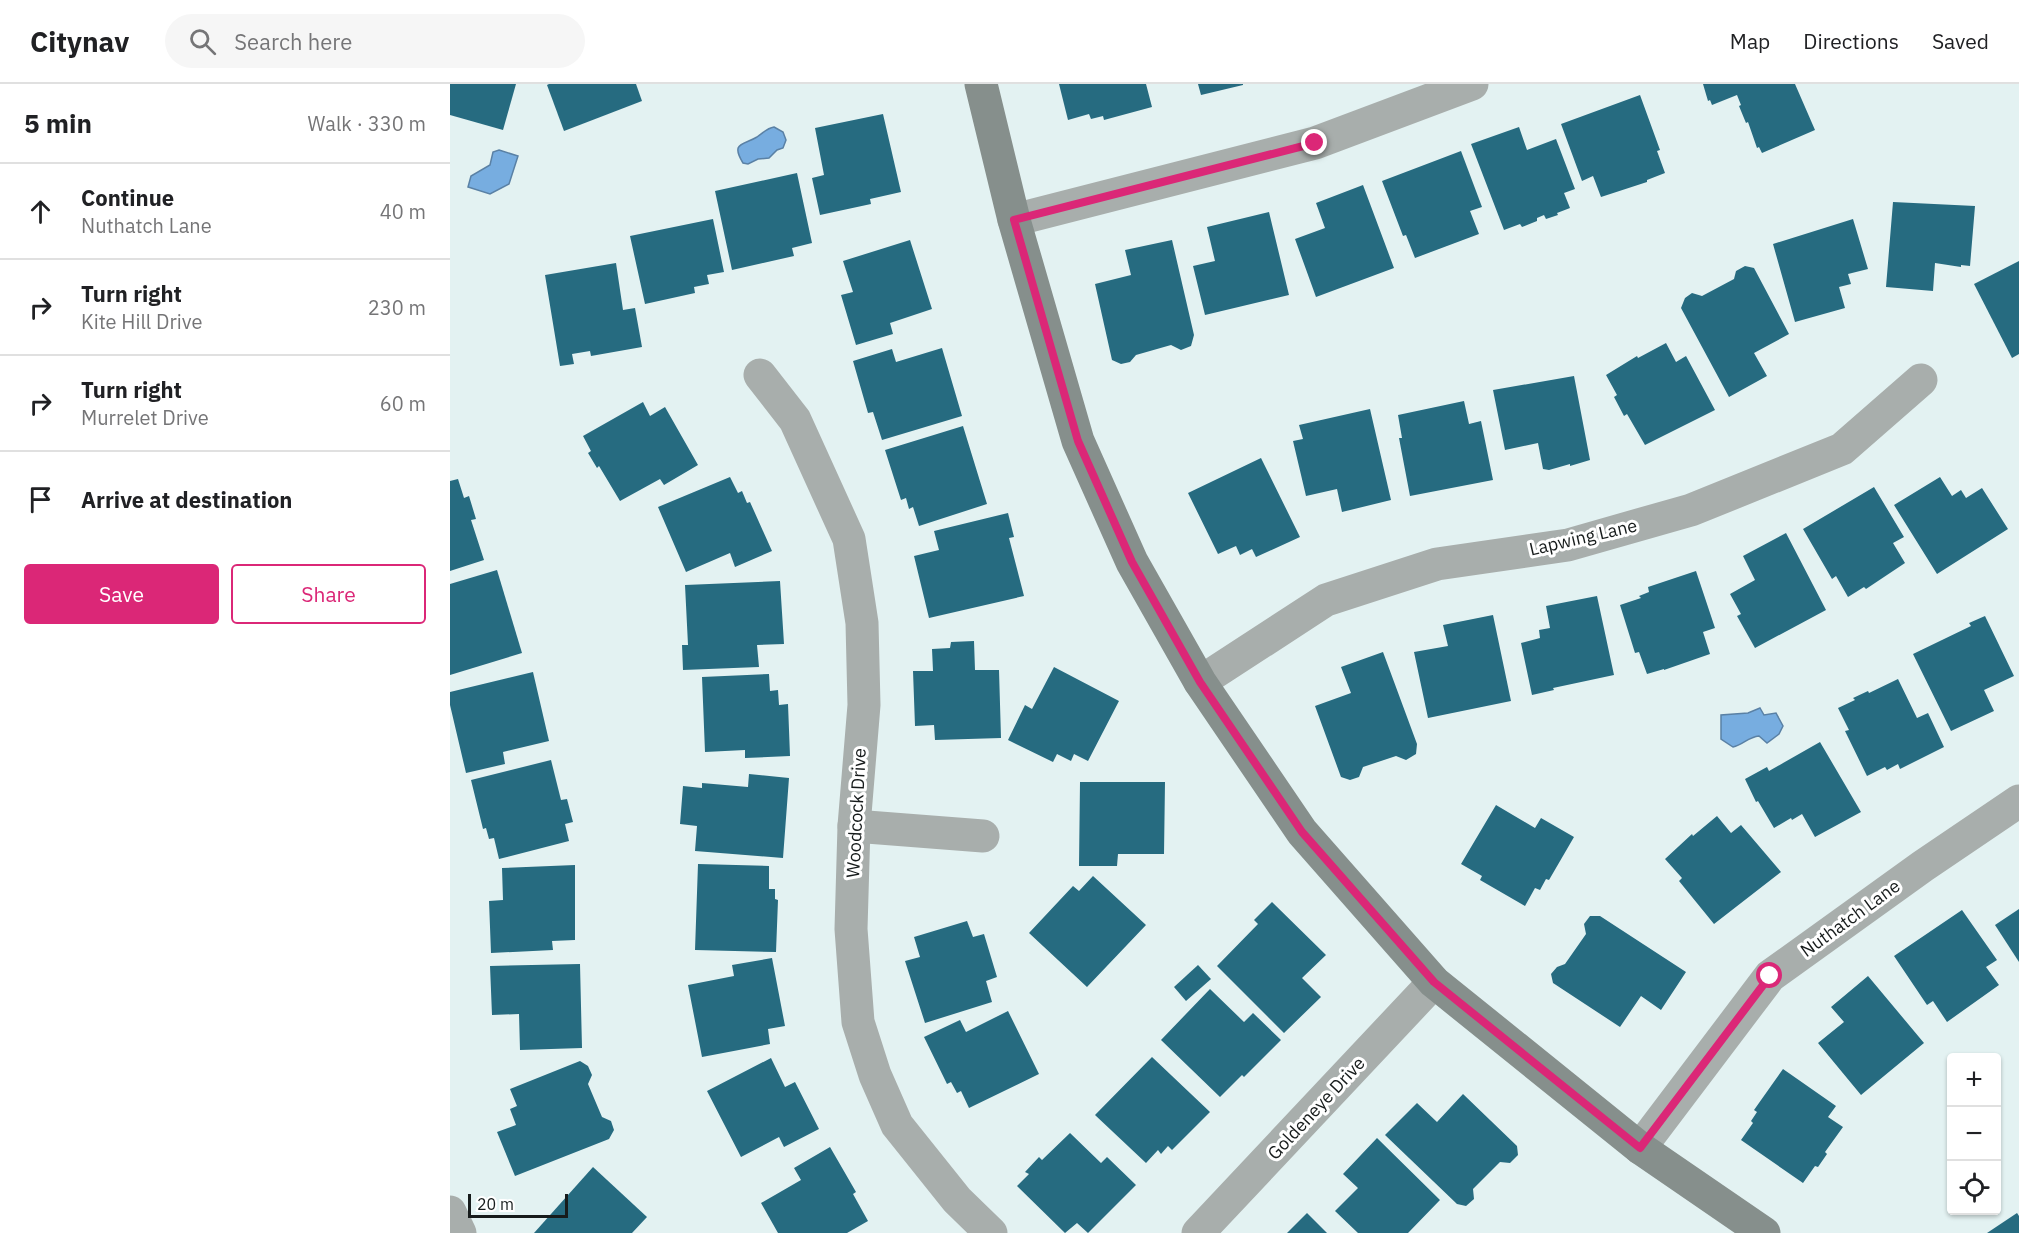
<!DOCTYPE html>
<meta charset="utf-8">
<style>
body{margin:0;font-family:"IBM Plex Sans",sans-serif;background:#f6f6f6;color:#202124}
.controls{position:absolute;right:18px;bottom:18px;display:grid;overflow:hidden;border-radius:6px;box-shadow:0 2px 4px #0004}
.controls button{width:54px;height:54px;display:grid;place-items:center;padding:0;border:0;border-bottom:2px solid #e0e0e0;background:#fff;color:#202124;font:30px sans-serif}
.scale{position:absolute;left:18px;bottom:15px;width:100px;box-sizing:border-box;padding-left:6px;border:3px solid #161b1b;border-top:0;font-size:16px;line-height:21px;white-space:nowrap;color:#161b1b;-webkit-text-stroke:4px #fff;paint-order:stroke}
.stop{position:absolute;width:18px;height:18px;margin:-14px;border:4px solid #db2777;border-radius:50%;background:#fff}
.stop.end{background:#db2777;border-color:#fff;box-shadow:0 2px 6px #0008}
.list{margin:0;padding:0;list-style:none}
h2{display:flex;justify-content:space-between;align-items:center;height:78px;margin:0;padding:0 24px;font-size:26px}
h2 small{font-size:20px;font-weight:400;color:#757577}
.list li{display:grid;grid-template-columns:39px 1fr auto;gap:18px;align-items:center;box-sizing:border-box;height:96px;padding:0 24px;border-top:2px solid #e0e0e0}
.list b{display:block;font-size:22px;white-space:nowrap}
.list p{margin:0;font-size:20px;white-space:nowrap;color:#757577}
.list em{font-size:20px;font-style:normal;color:#757577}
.actions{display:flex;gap:12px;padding:18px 24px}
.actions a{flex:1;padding:14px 0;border:2px solid #db2777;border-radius:6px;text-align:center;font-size:21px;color:#db2777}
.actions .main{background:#db2777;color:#fff}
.icon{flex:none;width:33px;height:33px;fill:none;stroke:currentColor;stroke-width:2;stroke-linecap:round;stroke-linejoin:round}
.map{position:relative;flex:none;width:1569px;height:1149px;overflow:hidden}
header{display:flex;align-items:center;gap:36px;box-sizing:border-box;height:84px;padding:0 30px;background:#fff;border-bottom:2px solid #e0e0e0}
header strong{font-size:28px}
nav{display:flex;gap:33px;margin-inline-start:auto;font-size:21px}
.search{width:420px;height:54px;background:#f6f6f6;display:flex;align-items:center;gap:15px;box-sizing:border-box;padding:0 21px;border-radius:33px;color:#757577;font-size:22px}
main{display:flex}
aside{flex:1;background:#fff}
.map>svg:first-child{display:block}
</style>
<header>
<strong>Citynav</strong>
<div class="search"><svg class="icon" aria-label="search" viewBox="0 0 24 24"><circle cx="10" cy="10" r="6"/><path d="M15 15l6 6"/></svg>Search here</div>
<nav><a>Map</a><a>Directions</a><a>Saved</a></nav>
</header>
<main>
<aside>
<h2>5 min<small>Walk · 330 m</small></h2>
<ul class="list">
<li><svg class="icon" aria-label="ahead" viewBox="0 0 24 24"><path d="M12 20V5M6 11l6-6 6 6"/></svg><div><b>Continue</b><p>Nuthatch Lane</p></div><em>40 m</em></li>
<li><svg class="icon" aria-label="right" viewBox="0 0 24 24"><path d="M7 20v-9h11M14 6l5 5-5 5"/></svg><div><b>Turn right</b><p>Kite Hill Drive</p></div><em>230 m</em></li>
<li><svg class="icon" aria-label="right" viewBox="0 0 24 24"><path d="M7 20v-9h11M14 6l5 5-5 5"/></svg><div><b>Turn right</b><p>Murrelet Drive</p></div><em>60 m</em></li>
<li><svg class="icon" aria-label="arrive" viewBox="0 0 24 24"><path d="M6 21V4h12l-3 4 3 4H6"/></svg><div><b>Arrive at destination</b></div></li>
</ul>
<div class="actions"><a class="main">Save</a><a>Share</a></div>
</aside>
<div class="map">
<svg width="1569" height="1149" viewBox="0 0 1569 1149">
<rect width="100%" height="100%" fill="#e3f2f2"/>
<g fill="#77ade0" stroke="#5a81a5" stroke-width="1.5">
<path d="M 324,43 L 333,48 L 336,56 L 333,64 L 327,66 L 319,74 L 308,75 L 298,80 L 293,79 C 280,58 294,61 307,53 C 313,49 317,44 324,43 Z"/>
<path d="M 49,66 L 68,72 L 59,100 L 40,110 L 18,103 L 21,92 L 40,81 L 43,68 Z"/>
<path d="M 1310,624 L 1314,631 L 1326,629 L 1333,642 L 1329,650 L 1317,659 L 1309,652 C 1298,653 1293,661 1283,663 L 1271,655 L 1271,631 L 1298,629 Z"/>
</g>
<g fill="#266b80">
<path d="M 0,0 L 66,0 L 53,46 L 0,31 Z"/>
<path d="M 99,0 L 186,0 L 192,17 L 114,47 L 97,1 Z"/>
<path d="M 609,0 L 696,0 L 702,23 L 654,36 L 653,32 L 641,35 L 639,30 L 618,36 Z"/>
<path d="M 748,0 L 793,0 L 793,1 L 751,11 Z"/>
<path d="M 1253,0 L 1345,0 L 1365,46 L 1312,69 L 1309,63 L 1307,64 L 1298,38 L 1296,39 L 1289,22 L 1291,21 L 1287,11 L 1262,21 L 1260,16 L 1258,17 Z"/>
<path d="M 1190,11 L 1210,66 L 1207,67 L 1215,89 L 1197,96 L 1197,98 L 1151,113 L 1143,92 L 1132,97 L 1111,40 Z"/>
<path d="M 433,30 L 451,108 L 420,115 L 421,120 L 370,131 L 362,94 L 374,91 L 365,44 Z"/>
<path d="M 1069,43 L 1077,66 L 1106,55 L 1125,105 L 1114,109 L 1120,124 L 1107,129 L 1108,131 L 1096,135 L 1094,131 L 1087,134 L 1087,137 L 1072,143 L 1070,140 L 1054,146 L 1021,60 Z"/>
<path d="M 1011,67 L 1032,123 L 1020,127 L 1029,150 L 965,174 L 956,151 L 953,152 L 932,97 Z"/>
<path d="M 347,89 L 362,159 L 342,164 L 344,172 L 282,186 L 265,107 Z"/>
<path d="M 913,101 L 944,184 L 866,213 L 845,155 L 875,144 L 866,119 Z"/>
<path d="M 1443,118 L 1525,122 L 1520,182 L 1511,181 L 1511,183 L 1485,179 L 1483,207 L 1436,203 Z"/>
<path d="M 819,128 L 839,211 L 755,231 L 743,182 L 765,177 L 757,143 Z"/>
<path d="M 263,135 L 274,188 L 257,191 L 259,200 L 244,203 L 245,209 L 195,220 L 180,152 Z"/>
<path d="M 1403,135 L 1418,185 L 1398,190 L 1401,200 L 1389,203 L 1395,224 L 1345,238 L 1323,160 Z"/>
<path d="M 460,156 L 482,225 L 440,239 L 443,250 L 406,261 L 391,211 L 403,208 L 393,177 Z"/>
<path d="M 722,156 L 744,251 L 741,262 L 731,266 L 721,261 L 686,271 L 680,278 L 671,280 L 662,276 L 645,200 L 681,191 L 675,166 Z"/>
<path d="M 1569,177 L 1569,270 L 1562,274 L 1524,200 Z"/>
<path d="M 166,179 L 173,226 L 185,224 L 192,263 L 141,272 L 140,267 L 122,270 L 124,280 L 110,282 L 95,191 Z"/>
<path d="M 1295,182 L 1304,184 L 1339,250 L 1304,269 L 1317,292 L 1279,313 L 1231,224 L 1235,214 L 1242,209 L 1252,212 L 1284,195 L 1286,187 Z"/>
<path d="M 1216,259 L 1226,278 L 1236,272 L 1265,326 L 1195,361 L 1177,330 L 1174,332 L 1164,313 L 1167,311 L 1156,291 L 1187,272 L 1188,274 Z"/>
<path d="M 492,264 L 512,332 L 432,356 L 423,328 L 418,329 L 403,277 L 442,265 L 446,278 Z"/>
<path d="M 1124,292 L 1140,376 L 1120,382 L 1120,380 L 1099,386 L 1093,385 L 1088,359 L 1055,366 L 1043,306 Z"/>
<path d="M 1014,317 L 1019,340 L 1031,337 L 1043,396 L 960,412 L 949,354 L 952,354 L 948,331 Z"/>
<path d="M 193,318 L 200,332 L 215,323 L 248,381 L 214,401 L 210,395 L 170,417 L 149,382 L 147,384 L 138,369 L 141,367 L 133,352 Z"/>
<path d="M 920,325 L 941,416 L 892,428 L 887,405 L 856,412 L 843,357 L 853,355 L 849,341 Z"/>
<path d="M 513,342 L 537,420 L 469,442 L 463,423 L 459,425 L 456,414 L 451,416 L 435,366 Z"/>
<path d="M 811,374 L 850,453 L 806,473 L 802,465 L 790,471 L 786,462 L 768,470 L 738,409 Z"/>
<path d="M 280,393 L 288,409 L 292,407 L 297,419 L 300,418 L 322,467 L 285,483 L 280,469 L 236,488 L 208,423 Z"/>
<path d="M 1490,393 L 1502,412 L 1511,406 L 1516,414 L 1532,404 L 1558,445 L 1487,490 L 1444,421 Z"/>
<path d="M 8,395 L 14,414 L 19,412 L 26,435 L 21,436 L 34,476 L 0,487 L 0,397 Z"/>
<path d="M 1424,403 L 1454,453 L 1443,459 L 1455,479 L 1416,505 L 1414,503 L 1398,513 L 1386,492 L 1382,495 L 1353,445 Z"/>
<path d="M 558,429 L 564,453 L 559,454 L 574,512 L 479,534 L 464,472 L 489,466 L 484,447 Z"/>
<path d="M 1336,449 L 1376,526 L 1305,564 L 1287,532 L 1291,530 L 1280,510 L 1305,496 L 1293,472 Z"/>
<path d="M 47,486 L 72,569 L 0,591 L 0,500 Z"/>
<path d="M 1246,487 L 1265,544 L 1253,548 L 1260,570 L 1214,586 L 1214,585 L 1197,590 L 1189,568 L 1185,569 L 1170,521 L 1191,514 L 1189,512 L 1199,508 L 1198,503 Z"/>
<path d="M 330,497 L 334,560 L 307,561 L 309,583 L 233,586 L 232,561 L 238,561 L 235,501 Z"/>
<path d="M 1147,512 L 1164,591 L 1103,604 L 1104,606 L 1082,611 L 1071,559 L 1090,554 L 1089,546 L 1100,544 L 1096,522 Z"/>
<path d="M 1043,531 L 1061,617 L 978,634 L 964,568 L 998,562 L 993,541 Z"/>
<path d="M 1535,532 L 1564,592 L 1534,606 L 1544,627 L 1501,647 L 1463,570 L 1521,542 L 1519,539 Z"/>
<path d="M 524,557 L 525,586 L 549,586 L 551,654 L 485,656 L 484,641 L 465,642 L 463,587 L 483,587 L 482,565 L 500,564 L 501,558 Z"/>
<path d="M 933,568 L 967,660 L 966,670 L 956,676 L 946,672 L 913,683 L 909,693 L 900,696 L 891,693 L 865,622 L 901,609 L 891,583 Z"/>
<path d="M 604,583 L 669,617 L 638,677 L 624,670 L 621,677 L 607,670 L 603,678 L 558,656 L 575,621 L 582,625 Z"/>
<path d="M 83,588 L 99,657 L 53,668 L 55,680 L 16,689 L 0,621 L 0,608 Z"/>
<path d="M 319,590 L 320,607 L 328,606 L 329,621 L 338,620 L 340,672 L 295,674 L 295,666 L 255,668 L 252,593 Z"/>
<path d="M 1448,595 L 1467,634 L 1478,629 L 1494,663 L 1450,685 L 1448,680 L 1437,686 L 1435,683 L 1417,692 L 1395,647 L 1399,646 L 1388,624 L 1405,616 L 1403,614 L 1418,607 L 1419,609 Z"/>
<path d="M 1370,658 L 1411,728 L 1365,753 L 1352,730 L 1342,736 L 1341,734 L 1324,744 L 1308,717 L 1306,718 L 1295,695 L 1317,683 L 1319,687 Z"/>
<path d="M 101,676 L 111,716 L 117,715 L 123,738 L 115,740 L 119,757 L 49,775 L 44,754 L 39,755 L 36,744 L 33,745 L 21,696 Z"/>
<path d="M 299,690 L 339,694 L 333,774 L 245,767 L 247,742 L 230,740 L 233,702 L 252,704 L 252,699 L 298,703 Z"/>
<path d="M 630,698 L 715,698 L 714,770 L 668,770 L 667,782 L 629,782 Z"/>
<path d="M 1046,721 L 1085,744 L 1091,734 L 1124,753 L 1099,796 L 1096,795 L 1090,806 L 1085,804 L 1075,822 L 1030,796 L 1032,792 L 1011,780 Z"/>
<path d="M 1267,732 L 1281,749 L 1291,741 L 1331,788 L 1264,840 L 1229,797 L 1232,794 L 1215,775 L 1242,750 L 1243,752 Z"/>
<path d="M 248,780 L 319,782 L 319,805 L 325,805 L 325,815 L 328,816 L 326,868 L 245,866 Z"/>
<path d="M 125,781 L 125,856 L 102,857 L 103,866 L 41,869 L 39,817 L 53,816 L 52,784 Z"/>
<path d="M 643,792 L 696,841 L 637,903 L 579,849 L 623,802 L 629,807 Z"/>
<path d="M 822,818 L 876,871 L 852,894 L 871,913 L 834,949 L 767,882 L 808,840 L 804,836 Z"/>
<path d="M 1569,825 L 1569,878 L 1545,841 Z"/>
<path d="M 1512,826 L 1547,876 L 1536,883 L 1549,901 L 1497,938 L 1483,917 L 1477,921 L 1444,872 Z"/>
<path d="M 1140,832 L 1150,832 L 1236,888 L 1211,926 L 1191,912 L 1170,943 L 1103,899 L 1101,890 L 1107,883 L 1115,880 L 1136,850 L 1134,840 Z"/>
<path d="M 517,837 L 523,853 L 534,850 L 547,893 L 536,897 L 542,918 L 475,939 L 455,877 L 470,873 L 464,853 Z"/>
<path d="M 322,874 L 335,942 L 318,945 L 320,960 L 252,973 L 238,901 L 284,892 L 282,881 Z"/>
<path d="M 130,880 L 132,964 L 70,966 L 69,930 L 42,931 L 40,882 Z"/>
<path d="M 748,881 L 761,895 L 736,917 L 724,903 Z"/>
<path d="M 1418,892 L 1474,959 L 1411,1011 L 1368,959 L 1394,938 L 1381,923 Z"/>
<path d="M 760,905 L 794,938 L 803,929 L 831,956 L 794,993 L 792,991 L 770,1013 L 711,956 Z"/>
<path d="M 558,927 L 589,990 L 519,1024 L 511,1007 L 507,1009 L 501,998 L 497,1000 L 474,953 L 510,936 L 516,948 Z"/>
<path d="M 702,973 L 760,1028 L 722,1066 L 718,1062 L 711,1070 L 708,1066 L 696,1079 L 645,1031 Z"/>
<path d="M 321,974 L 335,1003 L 345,998 L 369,1045 L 334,1063 L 329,1053 L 291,1073 L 257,1007 Z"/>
<path d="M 130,977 L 138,982 L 142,991 L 138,1000 L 152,1033 L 161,1037 L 164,1046 L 159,1055 L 65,1092 L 47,1048 L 66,1041 L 60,1025 L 67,1022 L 60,1005 Z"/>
<path d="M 1333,985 L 1386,1022 L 1378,1033 L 1393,1043 L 1375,1068 L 1377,1070 L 1368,1083 L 1365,1082 L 1353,1099 L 1291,1056 L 1303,1039 L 1301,1037 L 1307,1028 L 1304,1026 Z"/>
<path d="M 1013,1010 L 1067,1062 L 1068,1071 L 1060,1079 L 1050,1078 L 1023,1105 L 1024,1115 L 1016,1122 L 1007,1120 L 935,1051 L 967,1019 L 987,1038 Z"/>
<path d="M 620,1049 L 651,1079 L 657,1073 L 686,1101 L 638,1149 L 627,1139 L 615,1149 L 567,1102 L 579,1090 L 575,1088 L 589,1073 L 592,1076 Z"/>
<path d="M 927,1054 L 990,1116 L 958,1149 L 908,1149 L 885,1127 L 908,1104 L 893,1090 Z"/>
<path d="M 380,1063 L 406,1108 L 403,1110 L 418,1137 L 397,1149 L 328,1149 L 311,1119 L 351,1096 L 344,1084 Z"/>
<path d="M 143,1083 L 197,1133 L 182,1149 L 84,1149 Z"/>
<path d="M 857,1129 L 877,1149 L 837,1149 Z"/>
<path d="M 1567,1129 L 1569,1132 L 1569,1149 L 1537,1149 Z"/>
</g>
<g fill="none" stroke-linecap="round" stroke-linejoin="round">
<g stroke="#a8aeac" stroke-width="33">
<path d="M 564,136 L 865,59 L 1022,0"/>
<path d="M 310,291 L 345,336 L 399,455 L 412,539 L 414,621 L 404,742 L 401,845 L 408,938 L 425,991 L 447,1041 L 507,1116 L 541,1149"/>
<path d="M 750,598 L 876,516 L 987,480 L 1118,461 L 1241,426 L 1392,365 L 1471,296"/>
<path d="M 404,742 L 533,752"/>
<path d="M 1190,1064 L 1320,892 L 1473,782 L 1569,717"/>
<path d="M 0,1128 L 10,1149"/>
<path d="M 748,1149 L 984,898"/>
</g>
<path stroke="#868f8c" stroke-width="33" d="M 531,0 L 564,136 L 628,357 L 682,478 L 750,598 L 852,748 L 984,898 L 1190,1064 L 1314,1149"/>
</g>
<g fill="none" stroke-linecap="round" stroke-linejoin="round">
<path stroke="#db2777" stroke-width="8" d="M 865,59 L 564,136 L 628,357 L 682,478 L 750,598 L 852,748 L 984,898 L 1190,1064 L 1320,892"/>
</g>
<g text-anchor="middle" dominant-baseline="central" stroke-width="6" stroke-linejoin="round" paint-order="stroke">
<g font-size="18" fill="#161b1b" stroke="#fff">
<text transform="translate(1133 453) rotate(-13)">Lapwing Lane</text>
<text transform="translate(406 729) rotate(-87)">Woodcock Drive</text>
<text transform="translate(1400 834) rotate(-36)">Nuthatch Lane</text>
<text transform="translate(866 1024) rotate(-47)">Goldeneye Drive</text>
</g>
</g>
</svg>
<div class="controls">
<button>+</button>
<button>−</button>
<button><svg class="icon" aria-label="locate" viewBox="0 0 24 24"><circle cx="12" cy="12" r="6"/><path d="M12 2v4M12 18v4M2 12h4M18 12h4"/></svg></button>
</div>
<div class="scale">20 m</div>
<div class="stop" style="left:1320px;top:892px"></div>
<div class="stop end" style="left:865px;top:59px"></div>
</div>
</main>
